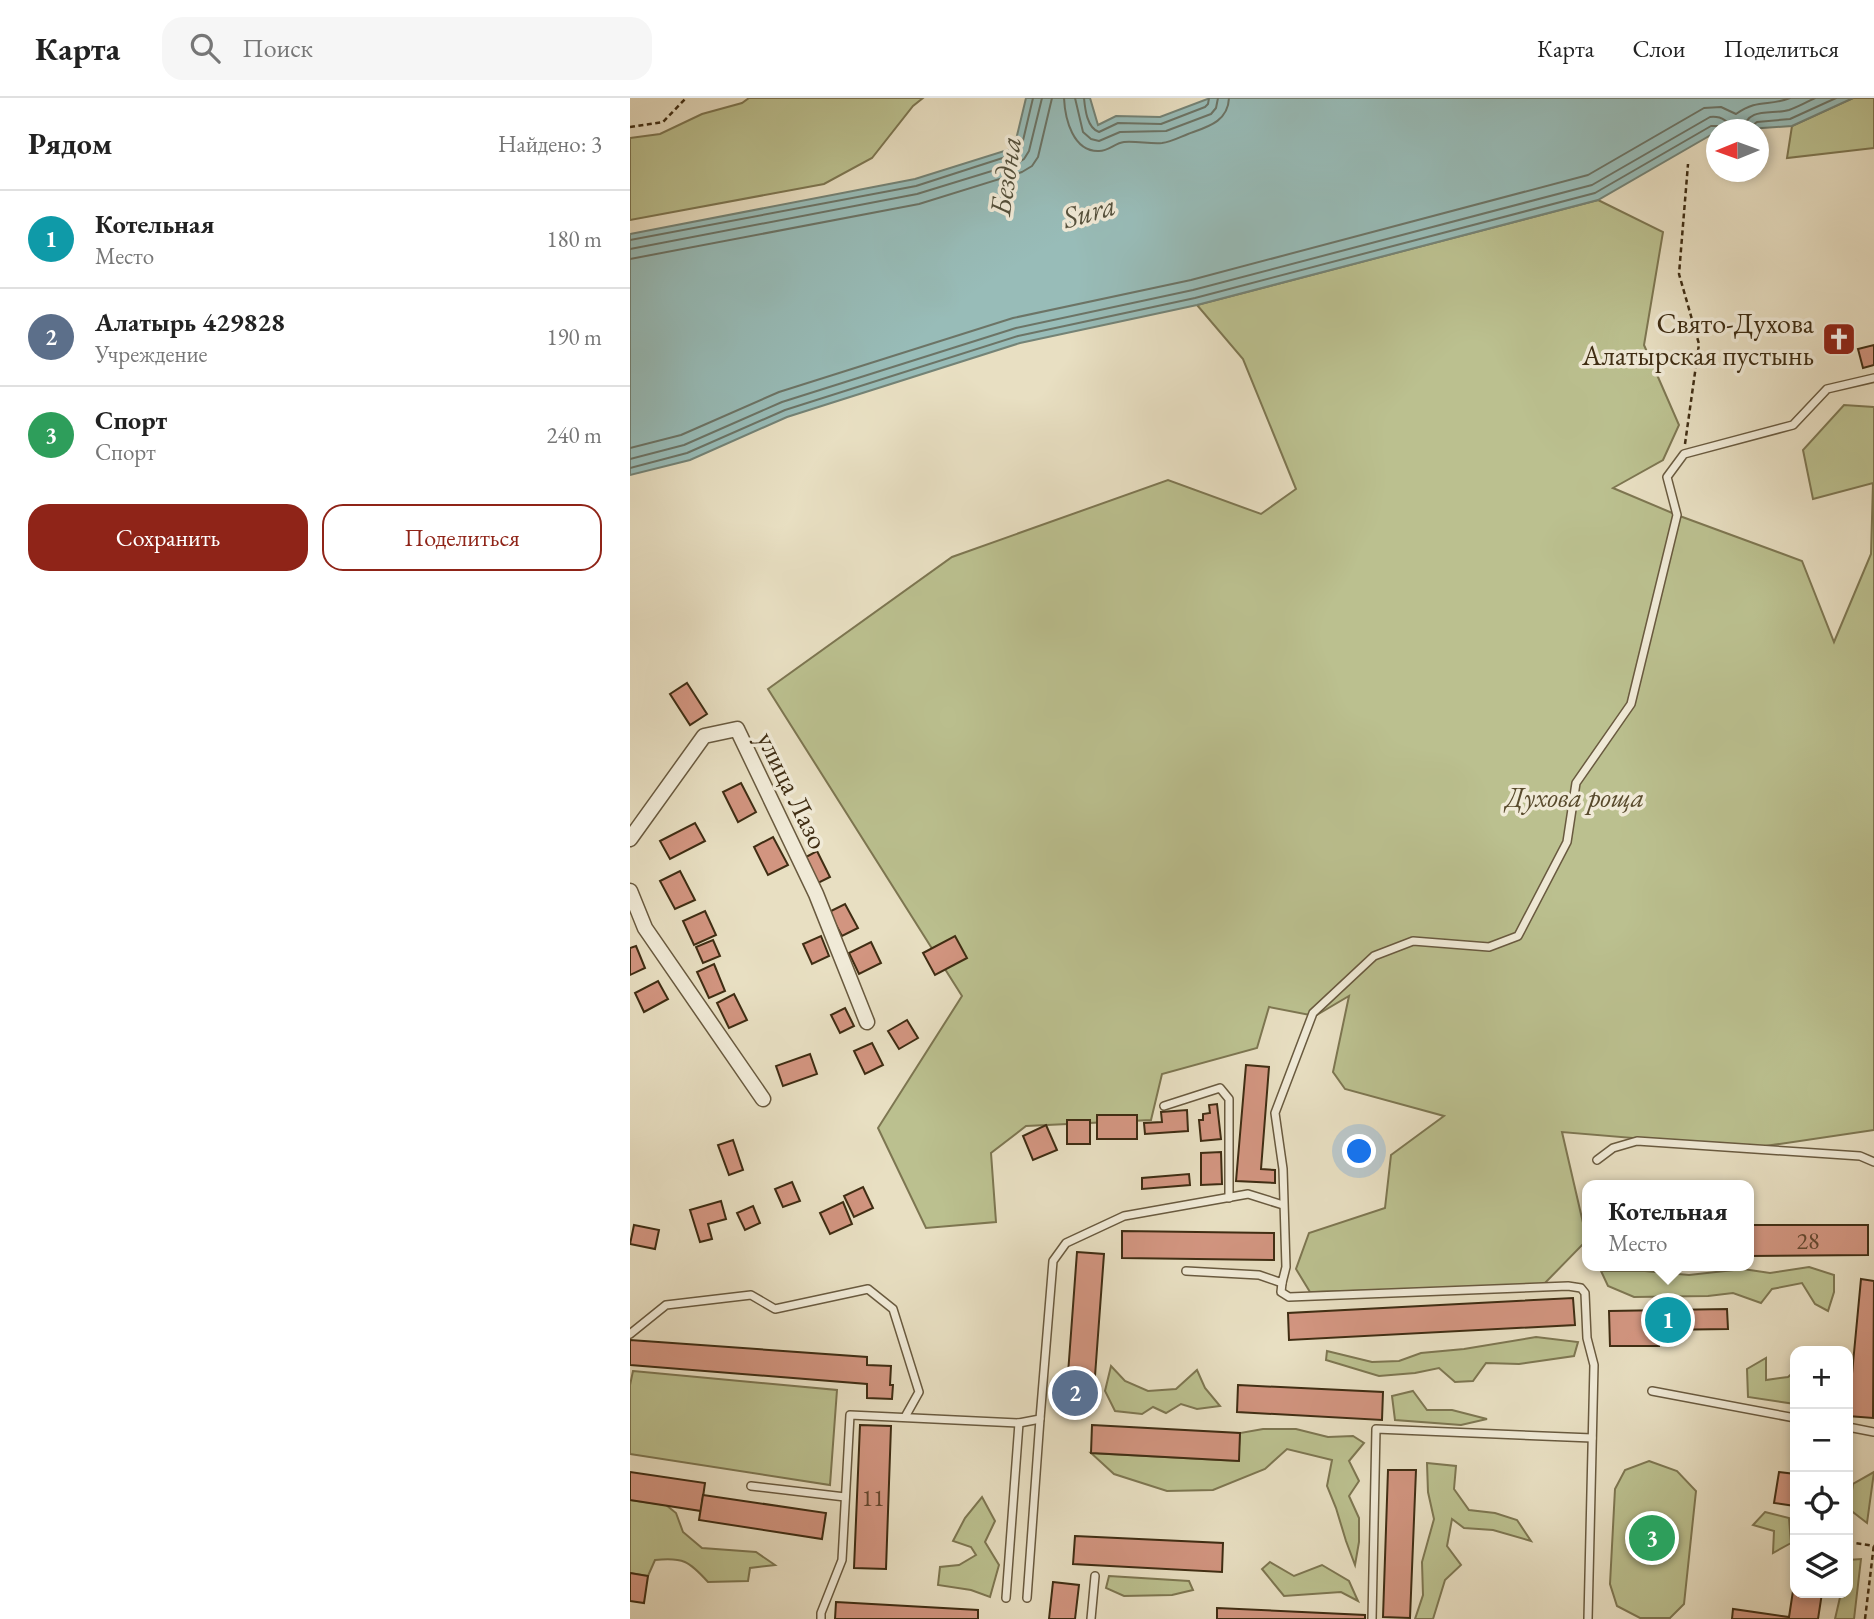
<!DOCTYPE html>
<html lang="ru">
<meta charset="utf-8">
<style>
body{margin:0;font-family:"EB Garamond",serif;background:#f6f6f6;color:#222}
.controls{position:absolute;right:21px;bottom:21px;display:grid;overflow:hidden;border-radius:14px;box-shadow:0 4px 10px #0003}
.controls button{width:63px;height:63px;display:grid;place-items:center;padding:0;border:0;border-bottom:2px solid #e0e0e0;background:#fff;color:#222;font:35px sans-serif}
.compass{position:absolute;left:1076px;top:21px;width:63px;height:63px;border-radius:50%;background:#fff;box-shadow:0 4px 10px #0003;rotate:269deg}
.you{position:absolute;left:730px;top:1054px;width:24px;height:24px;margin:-18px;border:5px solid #fff;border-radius:50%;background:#1a73e8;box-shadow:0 0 0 10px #1a73e833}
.badge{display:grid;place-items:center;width:46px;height:46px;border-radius:50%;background:#8f2418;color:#fff;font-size:23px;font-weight:700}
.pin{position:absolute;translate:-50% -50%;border:4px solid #fff;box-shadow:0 2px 7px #0006}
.popup{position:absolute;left:952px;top:1082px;width:172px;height:91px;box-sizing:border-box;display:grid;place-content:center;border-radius:14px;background:#fff;filter:drop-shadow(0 2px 5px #0005);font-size:23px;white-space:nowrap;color:#767676}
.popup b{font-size:26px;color:#222}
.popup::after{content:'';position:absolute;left:50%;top:100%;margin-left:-14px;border:14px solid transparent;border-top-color:#fff}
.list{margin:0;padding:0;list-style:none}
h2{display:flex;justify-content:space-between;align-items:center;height:91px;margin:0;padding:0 28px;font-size:30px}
h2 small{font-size:23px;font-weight:400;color:#767676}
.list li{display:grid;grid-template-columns:46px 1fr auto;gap:21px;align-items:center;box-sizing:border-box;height:98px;padding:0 28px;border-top:2px solid #e0e0e0}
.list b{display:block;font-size:26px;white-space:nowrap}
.list p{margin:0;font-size:23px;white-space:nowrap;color:#767676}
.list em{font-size:23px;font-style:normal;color:#767676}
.actions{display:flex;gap:14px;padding:21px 28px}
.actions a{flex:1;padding:16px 0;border:2px solid #8f2418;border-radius:21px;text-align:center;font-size:24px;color:#8f2418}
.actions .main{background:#8f2418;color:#fff}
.icon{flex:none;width:38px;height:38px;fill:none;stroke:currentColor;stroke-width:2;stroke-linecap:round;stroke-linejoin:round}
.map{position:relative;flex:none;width:1244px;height:1521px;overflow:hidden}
header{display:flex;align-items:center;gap:42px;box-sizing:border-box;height:98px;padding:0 35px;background:#fff;border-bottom:2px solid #e0e0e0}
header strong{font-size:33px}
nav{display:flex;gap:38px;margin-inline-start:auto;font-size:24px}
.search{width:490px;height:63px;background:#f6f6f6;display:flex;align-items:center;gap:18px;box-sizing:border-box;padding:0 24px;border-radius:21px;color:#767676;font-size:26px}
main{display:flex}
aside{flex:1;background:#fff}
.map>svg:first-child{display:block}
</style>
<header>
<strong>Карта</strong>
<div class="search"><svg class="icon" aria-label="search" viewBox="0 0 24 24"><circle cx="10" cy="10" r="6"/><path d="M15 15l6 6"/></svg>Поиск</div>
<nav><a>Карта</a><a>Слои</a><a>Поделиться</a></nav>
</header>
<main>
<aside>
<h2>Рядом<small>Найдено: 3</small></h2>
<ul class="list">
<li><span class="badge" style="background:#0f9aa8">1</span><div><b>Котельная</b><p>Место</p></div><em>180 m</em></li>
<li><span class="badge" style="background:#5c6f8a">2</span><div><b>Алатырь 429828</b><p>Учреждение</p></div><em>190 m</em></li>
<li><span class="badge" style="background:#2e9e5b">3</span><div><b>Спорт</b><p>Спорт</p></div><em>240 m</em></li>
</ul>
<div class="actions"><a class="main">Сохранить</a><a>Поделиться</a></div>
</aside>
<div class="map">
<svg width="1244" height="1521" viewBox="0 0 1244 1521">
<rect width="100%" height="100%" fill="#e8dfc2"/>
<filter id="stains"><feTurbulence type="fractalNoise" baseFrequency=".00286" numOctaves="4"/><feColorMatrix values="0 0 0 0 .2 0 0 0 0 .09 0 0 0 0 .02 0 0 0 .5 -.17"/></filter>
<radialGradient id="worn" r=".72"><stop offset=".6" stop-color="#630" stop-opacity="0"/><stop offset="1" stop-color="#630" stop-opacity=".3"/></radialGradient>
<g fill="#bbc08f" stroke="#7d7651" stroke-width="2">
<path d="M 119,0 L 293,0 L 283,8 L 242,60 L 194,86 L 0,122 L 0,40 L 30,36 L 72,16 L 112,5 Z"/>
<path d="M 1223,0 L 1244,0 L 1244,50 L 1157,60 L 1162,28 Z"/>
<path d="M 968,102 L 1033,134 L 1014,247 L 1049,327 L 1033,362 L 983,390 L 1047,417 L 1172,463 L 1204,544 L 1241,456 L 1243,385 L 1183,401 L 1173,352 L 1214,307 L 1244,309 L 1244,1032 L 1122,1050 L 932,1034 L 957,1142 L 912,1188 L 680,1194 L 666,1171 L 679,1135 L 755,1110 L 761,1057 L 814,1018 L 715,991 L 703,974 L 719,898 L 685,918 L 639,909 L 627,950 L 532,976 L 521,1022 L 396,1028 L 361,1055 L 366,1124 L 296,1130 L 248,1030 L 332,898 L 138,591 L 322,459 L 538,382 L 631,416 L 666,391 L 613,261 L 567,207 Z"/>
<path d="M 1179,1169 L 1204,1177 L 1204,1194 L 1198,1213 L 1185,1206 L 1172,1185 L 1142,1191 L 1131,1205 L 1103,1195 L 1078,1198 L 1004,1199 L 978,1188 L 971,1173 L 1015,1173 L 1059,1177 L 1113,1171 L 1140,1175 Z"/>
<path d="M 906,1239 L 948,1244 L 944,1258 L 889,1266 L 856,1265 L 843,1283 L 825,1284 L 809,1270 L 785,1275 L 749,1278 L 696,1262 L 697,1253 L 742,1264 L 769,1263 L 791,1255 L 834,1251 Z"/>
<path d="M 1136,1260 L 1136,1282 L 1158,1279 L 1165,1273 L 1165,1306 L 1118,1299 L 1117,1271 Z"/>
<path d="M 481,1268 L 495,1283 L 518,1293 L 546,1291 L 567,1272 L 575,1290 L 590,1308 L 567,1311 L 551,1306 L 536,1315 L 523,1309 L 512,1316 L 485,1313 L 475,1293 Z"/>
<path d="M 3,1273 L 207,1292 L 200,1387 L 0,1356 L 0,1287 Z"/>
<path d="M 783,1293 L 797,1312 L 822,1312 L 857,1321 L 831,1327 L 765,1322 L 762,1298 Z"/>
<path d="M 633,1331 L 666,1331 L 698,1339 L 723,1338 L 734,1345 L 719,1363 L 729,1383 L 719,1398 L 729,1420 L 729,1444 L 725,1467 L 716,1443 L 706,1410 L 697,1388 L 702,1362 L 657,1351 L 635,1371 L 583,1392 L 537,1393 L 484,1376 L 461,1355 L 608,1363 L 610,1335 Z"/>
<path d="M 1019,1363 L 1047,1373 L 1066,1393 L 1054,1506 L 1040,1520 L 1010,1520 L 987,1508 L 980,1486 L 985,1391 L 995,1372 Z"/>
<path d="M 797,1365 L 826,1368 L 824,1391 L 839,1412 L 865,1415 L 887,1422 L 901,1443 L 863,1432 L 834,1430 L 822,1421 L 817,1448 L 831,1467 L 815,1482 L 803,1521 L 785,1521 L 793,1497 L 792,1464 L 804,1421 L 798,1394 Z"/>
<path d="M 1244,1374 L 1237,1425 L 1219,1411 L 1223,1386 Z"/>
<path d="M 352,1399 L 365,1423 L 355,1444 L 369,1467 L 360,1499 L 341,1492 L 308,1487 L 310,1469 L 329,1467 L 346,1457 L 341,1449 L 323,1443 L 335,1420 Z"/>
<path d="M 0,1402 L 36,1407 L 46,1415 L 53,1434 L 72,1450 L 126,1454 L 145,1467 L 120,1470 L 118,1483 L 78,1484 C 59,1463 53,1459 25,1462 L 18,1478 L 0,1475 Z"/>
<path d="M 1135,1414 L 1159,1420 L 1161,1445 L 1143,1455 L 1144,1433 L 1123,1427 Z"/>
<path d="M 1231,1461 L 1224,1521 L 1205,1521 L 1211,1495 L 1218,1495 L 1218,1462 Z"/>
<path d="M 640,1464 L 664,1478 L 692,1467 L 719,1483 L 728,1503 L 711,1494 L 654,1498 L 632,1471 Z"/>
<path d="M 479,1478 L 559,1483 L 563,1492 L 542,1497 L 494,1498 L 476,1490 Z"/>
</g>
<path fill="#98bcb8" stroke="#748376" stroke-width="2" d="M 396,0 L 460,0 L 468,27 L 486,18 L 530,19 L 580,0 L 1223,0 L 1162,28 L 1118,31 L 1086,32 L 1086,34 L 968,102 L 567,207 L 390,245 L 157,319 L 60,362 L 0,377 L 0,136 L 285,81 L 384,50 Z"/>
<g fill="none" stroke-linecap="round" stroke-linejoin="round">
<g stroke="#6c7466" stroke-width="2">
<path d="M 434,0 C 435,21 443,54 469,53 C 479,53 485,45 494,44 C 507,43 520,46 532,45 C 541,44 550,39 558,36 C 577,29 598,24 599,0"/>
<path d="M 445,0 L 453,34 L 461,41 L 469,43 L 490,34 L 536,33 L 581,16 L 586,10 L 588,0"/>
<path d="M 454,0 C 455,11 457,30 469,34 L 488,25 L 531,26 L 575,9 L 578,6 L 579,0"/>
<path d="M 1113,32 C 1118,8 1142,17 1159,12 C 1168,9 1177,4 1185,0"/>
<path d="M 1122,32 L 1123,27 L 1127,24 L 1160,21 L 1206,0"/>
<path d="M 0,142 L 286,88 L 385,56 L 391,51 L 403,0"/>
<path d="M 0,151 L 287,96 L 388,65 L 394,61 L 399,53 L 412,0"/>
<path d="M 0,161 L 289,106 L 392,74 L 402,68 L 408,59 L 422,0"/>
<path d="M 0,350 L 51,337 L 149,294 L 383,220 L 561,182 L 958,77 L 1074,10 L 1091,9 L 1106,16 C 1129,0 1138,9 1160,0"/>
<path d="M 0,361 L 54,347 L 152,304 L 386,230 L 563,192 L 962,87 L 1080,19 C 1090,18 1098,22 1102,32"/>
<path d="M 0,370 L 57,355 L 155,312 L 388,238 L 565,200 L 965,95 L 1081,28 L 1088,28 L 1092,32"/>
</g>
</g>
<g fill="#d29580" stroke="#3f2d13" stroke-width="2">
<path d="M 1244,247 L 1244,267 L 1233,270 L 1228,251 Z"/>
<path d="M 57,585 L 77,616 L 60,627 L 40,596 Z"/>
<path d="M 111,685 L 126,714 L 108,724 L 93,694 Z"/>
<path d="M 65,725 L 75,743 L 40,761 L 30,743 Z"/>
<path d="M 143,739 L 158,767 L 138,777 L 124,749 Z"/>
<path d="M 187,753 L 200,779 L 188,785 L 176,759 Z"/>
<path d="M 50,773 L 65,802 L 45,811 L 30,783 Z"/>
<path d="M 215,806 L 228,830 L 212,838 L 199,814 Z"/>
<path d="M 75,813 L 86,837 L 64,847 L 53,823 Z"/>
<path d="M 191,838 L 199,858 L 182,866 L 173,846 Z"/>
<path d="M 325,838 L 337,860 L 305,877 L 293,855 Z"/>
<path d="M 83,842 L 90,858 L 73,865 L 66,849 Z"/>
<path d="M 241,844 L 251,865 L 229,876 L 219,855 Z"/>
<path d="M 6,848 L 15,870 L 0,877 L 0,850 Z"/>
<path d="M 84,866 L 95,893 L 79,900 L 67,874 Z"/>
<path d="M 28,883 L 38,901 L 14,914 L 5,895 Z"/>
<path d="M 104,896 L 117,922 L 99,930 L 87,905 Z"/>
<path d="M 215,910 L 224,928 L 210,935 L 201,917 Z"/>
<path d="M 277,922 L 288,940 L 269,951 L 258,933 Z"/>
<path d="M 242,945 L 253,967 L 235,976 L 224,953 Z"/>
<path d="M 180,956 L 187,976 L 153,988 L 146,968 Z"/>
<path d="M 616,967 L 639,969 L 631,1071 L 645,1072 L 645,1085 L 606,1083 Z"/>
<path d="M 587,1006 L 591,1041 L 571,1043 L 569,1022 L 573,1022 L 573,1016 L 580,1015 L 579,1007 Z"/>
<path d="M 557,1012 L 558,1033 L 515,1036 L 514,1025 L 532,1024 L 531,1014 Z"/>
<rect x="467" y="1017" width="40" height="24"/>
<rect x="437" y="1022" width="23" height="24"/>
<path d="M 416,1027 L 427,1052 L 403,1062 L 393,1038 Z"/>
<path d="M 103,1042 L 113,1072 L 99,1077 L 88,1047 Z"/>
<path d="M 591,1054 L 592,1086 L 571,1087 L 571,1055 Z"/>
<path d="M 559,1076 L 560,1087 L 512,1091 L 512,1080 Z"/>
<path d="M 162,1084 L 170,1103 L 153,1109 L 145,1091 Z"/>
<path d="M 233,1089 L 243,1110 L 224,1119 L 214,1098 Z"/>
<path d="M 91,1103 L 96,1121 L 78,1126 L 82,1141 L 70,1144 L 60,1112 Z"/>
<path d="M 213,1104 L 222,1126 L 200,1136 L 190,1115 Z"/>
<path d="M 123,1108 L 130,1125 L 115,1132 L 107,1115 Z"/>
<path d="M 4,1127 L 29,1132 L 25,1151 L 0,1146 Z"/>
<path d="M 1118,1127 L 1238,1127 L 1238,1157 L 1118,1158 Z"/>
<path d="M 492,1133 L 644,1135 L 644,1162 L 492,1160 Z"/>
<path d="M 447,1154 L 474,1156 L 463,1305 L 436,1303 Z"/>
<path d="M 1231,1181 L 1244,1183 L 1243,1320 L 1218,1318 Z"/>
<path d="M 943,1200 L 945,1227 L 659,1242 L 658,1215 Z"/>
<path d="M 1097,1211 L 1098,1231 L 1029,1232 L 1029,1248 L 980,1248 L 979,1213 Z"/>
<path d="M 0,1242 L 237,1259 L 237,1267 L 261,1268 L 260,1287 L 263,1287 L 262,1301 L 237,1300 L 237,1286 L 0,1267 Z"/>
<path d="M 608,1287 L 753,1294 L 752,1322 L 607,1314 Z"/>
<path d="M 230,1327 L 261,1328 L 256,1471 L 224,1470 Z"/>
<path d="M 462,1327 L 610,1335 L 609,1363 L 461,1355 Z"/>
<path d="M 758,1372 L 786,1372 L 780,1520 L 753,1519 Z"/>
<path d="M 0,1374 L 75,1385 L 71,1413 L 0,1402 Z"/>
<path d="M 1149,1374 L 1165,1376 L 1165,1408 L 1144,1405 Z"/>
<path d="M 73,1397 L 196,1415 L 192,1441 L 69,1422 Z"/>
<path d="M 445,1438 L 593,1445 L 592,1474 L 443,1466 Z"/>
<path d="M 0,1475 L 18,1478 L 14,1505 L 0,1503 Z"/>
<path d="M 1165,1480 L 1165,1495 L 1192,1495 L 1188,1521 L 1102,1521 L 1103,1511 L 1159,1519 Z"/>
<path d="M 423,1484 L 449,1487 L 445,1521 L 419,1521 Z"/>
<path d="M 206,1504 L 348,1512 L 348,1521 L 205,1521 Z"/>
<path d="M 587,1510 L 735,1517 L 735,1521 L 587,1521 Z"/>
</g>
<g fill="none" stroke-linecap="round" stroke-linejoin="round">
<g stroke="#695a3f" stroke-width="10">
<g id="lane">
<path d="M 534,1008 L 590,990 L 599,1001 L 599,1100"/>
<path d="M 967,1062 L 983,1050 L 1007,1043 L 1230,1058 L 1244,1064"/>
<path d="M 556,1173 L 629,1177 L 652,1185 L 656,1169 L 653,1071 L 645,1015 L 683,915 L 744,858 L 783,843 L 859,849 L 888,838 L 937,744 L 946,685 L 1001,606 L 1047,417 L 1037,379 L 1054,356 L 1163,327 L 1197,291 L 1244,280"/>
<path d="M 652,1185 L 651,1194 L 659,1199 L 938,1188 L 951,1190 L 955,1195 L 957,1240 L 964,1267 L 958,1521"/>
<path d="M 0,1236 L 36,1207 L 121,1197 L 145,1211 L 238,1191 L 263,1211 L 289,1294 L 275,1319"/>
<path d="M 1022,1293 L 1165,1320"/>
<path d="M 1218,1329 L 1244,1334"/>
<path d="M 121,1388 L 215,1399"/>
<path d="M 376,1500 L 389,1325"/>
<path d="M 397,1500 L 410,1321"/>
<path d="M 191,1521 L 191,1515 L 212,1462 L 220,1317 L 389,1325 L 410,1321 L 423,1163 L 436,1145 L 494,1118 L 618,1096 L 653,1107"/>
<path d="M 461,1521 L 465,1478"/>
<path d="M 742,1521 L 746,1331 L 962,1340"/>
</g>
</g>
<g stroke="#695a3f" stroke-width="17">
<g id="street">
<path d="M 0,741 L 74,638 L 107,631 L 186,796 L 237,924"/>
<path d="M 0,793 L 15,830 L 133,1001"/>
</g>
</g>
<g stroke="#3f2d13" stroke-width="2.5" stroke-dasharray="5 3.5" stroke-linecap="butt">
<path d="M 0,29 L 33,24 L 56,0"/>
<path d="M 1055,346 L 1069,246 L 1049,176 L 1058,66"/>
<path d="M 1218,1444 L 1244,1448"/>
<path d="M 1235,1521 L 1244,1446"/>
</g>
<use href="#lane" stroke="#f0ead7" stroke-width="7"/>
<use href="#street" stroke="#f0ead7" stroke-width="14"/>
</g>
<defs>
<g id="church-square" transform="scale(1.75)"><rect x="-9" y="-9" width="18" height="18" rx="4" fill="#8f2418" stroke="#f0ead7"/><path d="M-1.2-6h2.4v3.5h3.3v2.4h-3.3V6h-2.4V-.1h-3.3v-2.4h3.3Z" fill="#fff"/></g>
</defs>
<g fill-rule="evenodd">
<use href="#church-square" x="1209" y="241"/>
</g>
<g text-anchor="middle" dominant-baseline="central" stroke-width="7" stroke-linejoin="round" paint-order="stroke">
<g font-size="24" fill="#64472e">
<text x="1178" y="1142">28</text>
<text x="243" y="1399">11</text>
</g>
<g font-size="28" fill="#3f2d13" stroke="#f0ead7" text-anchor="end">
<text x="1184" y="225">Свято-Духова<tspan x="1184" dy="32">Алатырская пустынь</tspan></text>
</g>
<g font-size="28" fill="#3f2d13" stroke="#f0ead7">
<text transform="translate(163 692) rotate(64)">улица Лазо</text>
</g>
<g font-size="28" font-style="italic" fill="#584a2c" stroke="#f0ead7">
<text x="945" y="699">Духова роща</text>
</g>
<g font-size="30" font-style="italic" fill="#55513c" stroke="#f0ead7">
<text transform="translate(375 78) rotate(-82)">Бездна</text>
<text transform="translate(459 113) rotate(-16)">Sura</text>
</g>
</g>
<rect width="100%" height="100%" filter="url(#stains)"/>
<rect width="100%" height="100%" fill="url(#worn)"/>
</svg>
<div class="controls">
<button>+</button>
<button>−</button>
<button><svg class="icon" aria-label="locate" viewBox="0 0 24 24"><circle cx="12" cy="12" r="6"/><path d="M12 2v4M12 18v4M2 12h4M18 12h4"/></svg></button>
<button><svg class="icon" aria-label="layers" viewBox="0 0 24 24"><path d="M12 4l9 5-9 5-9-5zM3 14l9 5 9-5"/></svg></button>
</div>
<svg class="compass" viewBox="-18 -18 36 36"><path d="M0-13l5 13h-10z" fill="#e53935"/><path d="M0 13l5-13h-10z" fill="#767676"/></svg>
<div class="you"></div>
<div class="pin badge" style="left:1038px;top:1222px;background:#0f9aa8">1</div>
<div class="popup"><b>Котельная</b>Место</div>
<div class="pin badge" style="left:445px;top:1295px;background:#5c6f8a">2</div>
<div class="pin badge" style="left:1022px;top:1440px;background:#2e9e5b">3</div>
</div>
</main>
